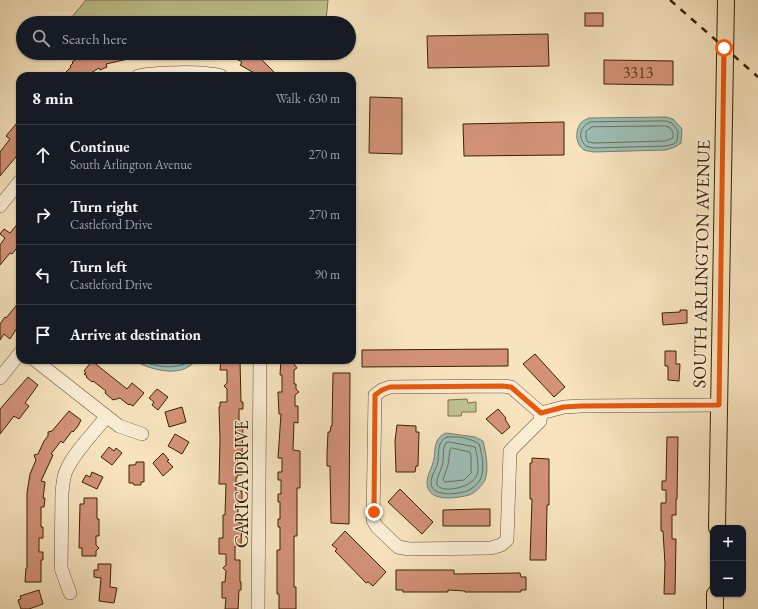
<!DOCTYPE html>
<meta charset="utf-8">
<style>
body{margin:0;font-family:"EB Garamond",serif;background:#20242c;color:#f1f3f6}
.controls{position:absolute;right:12px;bottom:12px;display:grid;overflow:hidden;border-radius:8px;box-shadow:0 1px 3px #0004}
.controls button{width:36px;height:36px;display:grid;place-items:center;padding:0;border:0;border-bottom:1px solid #363941;background:#171b24;color:#f1f3f6;font:20px sans-serif}
.stop{position:absolute;width:12px;height:12px;margin:-9px;border:3px solid #ea580c;border-radius:50%;background:#fff}
.stop.end{background:#ea580c;border-color:#fff;box-shadow:0 1px 4px #0008}
.list{margin:0;padding:0;list-style:none}
h2{display:flex;justify-content:space-between;align-items:center;height:52px;margin:0;padding:0 16px;font-size:17px}
h2 small{font-size:13px;font-weight:400;color:#9ea1a6}
.list li{display:grid;grid-template-columns:26px 1fr auto;gap:12px;align-items:center;box-sizing:border-box;height:60px;padding:0 16px;border-top:1px solid #363941}
.list b{display:block;font-size:15px;white-space:nowrap}
.list p{margin:0;font-size:13px;white-space:nowrap;color:#9ea1a6}
.list em{font-size:13px;font-style:normal;color:#9ea1a6}
.icon{flex:none;width:22px;height:22px;fill:none;stroke:currentColor;stroke-width:2;stroke-linecap:round;stroke-linejoin:round}
.map{position:relative;flex:none;width:758px;height:609px;overflow:hidden}
.search{position:absolute;background:#171b24;box-shadow:0 1px 3px #0004;left:16px;top:16px;width:340px;height:44px;display:flex;align-items:center;gap:10px;box-sizing:border-box;padding:0 14px;border-radius:22px;color:#9ea1a6;font-size:15px}
.panel{position:absolute;background:#171b24;box-shadow:0 1px 3px #0004;left:16px;top:72px;width:340px;height:292px;border-radius:12px}
.map>svg:first-child{display:block}
</style>
<div class="map">
<svg width="758" height="609" viewBox="0 0 758 609">
<rect width="100%" height="100%" fill="#f7e4bf"/>
<filter id="stains"><feTurbulence type="fractalNoise" baseFrequency=".005" numOctaves="4"/><feColorMatrix values="0 0 0 0 .2 0 0 0 0 .09 0 0 0 0 .02 0 0 0 .5 -.17"/></filter>
<radialGradient id="worn" r=".72"><stop offset=".6" stop-color="#630" stop-opacity="0"/><stop offset="1" stop-color="#630" stop-opacity=".3"/></radialGradient>
<g fill="#bfc390" stroke="#7c7248">
<path d="M 86,0 L 328,0 L 326,21 L 263,23 L 67,23 Z"/>
<path d="M 467,399 L 468,403 L 476,402 L 476,412 L 462,412 L 461,416 L 448,416 L 448,400 Z"/>
</g>
<g fill="#9dbeb5" stroke="#75806d">
<path d="M 666,117 L 673,119 L 682,129 L 681,143 L 675,147 L 666,150 L 593,152 C 590,151 586,151 584,150 C 576,145 575,133 579,126 C 581,121 585,120 589,118 Z"/>
<path d="M 133,360 L 196,360 C 182,379 150,370 133,360 Z"/>
<path d="M 446,433 L 475,437 L 483,441 C 486,452 489,470 485,480 C 482,486 475,493 469,495 C 458,498 432,502 428,488 C 424,478 433,468 434,458 C 435,448 435,437 446,433 Z"/>
</g>
<g fill="none" stroke-linecap="round" stroke-linejoin="round">
<g stroke="#6b705a" stroke-width="1">
<path d="M 666,121 L 672,123 L 678,131 L 677,141 L 674,144 L 666,146 L 593,148 L 586,146 C 577,138 580,127 590,122 Z"/>
<path d="M 665,126 L 669,127 L 673,132 L 673,138 L 665,141 L 594,143 L 588,142 L 586,138 L 586,131 L 592,127 Z"/>
<path d="M 141,360 C 154,367 179,371 191,360"/>
<path d="M 447,437 C 457,436 471,438 479,444 C 482,452 485,471 480,480 C 478,484 473,488 469,490 C 462,494 436,497 432,487 C 428,479 437,469 438,461 C 439,452 437,441 447,437 Z"/>
<path d="M 450,442 L 475,447 C 477,453 480,471 476,477 C 470,487 444,494 437,485 C 436,477 442,470 443,462 C 444,455 442,449 446,443 Z"/>
<path d="M 452,448 L 470,452 L 471,456 L 471,473 L 464,480 L 445,482 L 443,480 L 448,465 L 450,450 Z"/>
</g>
</g>
<g fill="#d39278" stroke="#392200">
<rect x="585" y="13" width="18" height="13"/>
<path d="M 548,34 L 549,66 L 428,68 L 427,36 Z"/>
<path d="M 89,53 L 140,53 L 141,56 L 106,64 L 107,67 L 100,70 L 99,68 L 86,76 L 62,76 L 71,67 L 70,66 L 73,63 L 72,62 L 78,58 L 79,60 Z"/>
<path d="M 225,53 L 255,53 L 275,73 L 272,76 L 259,76 L 256,73 L 256,74 L 240,65 L 242,62 Z"/>
<path d="M 604,60 L 673,61 L 673,85 L 604,84 Z"/>
<path d="M 370,97 L 402,98 L 402,154 L 369,153 Z"/>
<path d="M 564,122 L 564,155 L 464,156 L 463,124 Z"/>
<path d="M 16,124 L 20,127 L 20,152 L 0,176 L 0,152 L 10,139 L 6,136 Z"/>
<path d="M 20,221 L 20,244 L 12,254 L 10,253 L 0,265 L 0,245 L 5,238 L 0,234 L 4,229 L 10,233 Z"/>
<path d="M 20,301 L 20,323 L 10,339 L 4,334 L 0,340 L 0,324 L 5,317 L 6,318 Z"/>
<path d="M 680,310 L 687,310 L 687,323 L 663,325 L 662,313 L 680,312 Z"/>
<path d="M 508,349 L 508,366 L 362,367 L 362,350 Z"/>
<path d="M 665,351 L 676,351 L 676,364 L 680,364 L 679,381 L 668,380 L 668,366 L 665,366 Z"/>
<path d="M 535,354 L 565,387 L 554,397 L 523,364 Z"/>
<path d="M 221,360 L 240,360 L 241,402 L 243,402 L 243,409 L 239,409 L 239,424 L 243,424 L 242,454 L 238,454 L 237,468 L 242,468 L 242,475 L 237,475 L 237,478 L 236,478 L 236,491 L 242,491 L 242,501 L 238,501 L 238,515 L 239,515 L 239,523 L 242,523 L 241,546 L 235,546 L 235,560 L 240,560 L 240,582 L 241,582 L 241,590 L 239,590 L 238,609 L 225,609 L 226,598 L 222,598 L 222,582 L 225,582 L 226,571 L 223,568 L 226,565 L 226,554 L 219,554 L 219,538 L 223,538 L 223,515 L 225,515 L 226,484 L 219,484 L 220,439 L 219,407 L 220,407 L 220,402 L 227,402 L 227,389 L 224,386 L 227,383 L 227,370 L 220,370 Z"/>
<path d="M 281,360 L 294,360 L 294,364 L 297,368 L 294,370 L 294,384 L 296,384 L 296,389 L 299,392 L 295,395 L 295,406 L 298,406 L 298,423 L 294,422 L 293,450 L 300,451 L 300,488 L 297,488 L 297,536 L 294,536 L 294,587 L 296,587 L 296,609 L 279,609 L 279,594 L 277,594 L 277,550 L 280,550 L 280,527 L 278,527 L 278,519 L 280,519 L 280,502 L 278,502 L 278,494 L 281,494 L 281,480 L 278,480 L 278,472 L 282,472 L 282,458 L 278,458 L 281,414 L 279,414 L 278,392 L 282,392 L 282,375 L 280,375 Z"/>
<path d="M 92,361 L 127,389 L 132,383 L 144,393 L 133,406 L 130,404 L 129,405 L 126,403 L 120,398 L 113,400 L 105,393 L 106,391 L 93,381 L 92,382 L 86,377 L 87,376 L 84,374 L 86,373 L 84,371 Z"/>
<path d="M 333,373 L 350,373 L 349,524 L 331,523 L 330,466 L 327,466 L 327,454 L 328,432 L 330,432 L 331,426 L 332,426 Z"/>
<path d="M 28,377 L 38,385 L 25,403 L 29,406 L 19,419 L 14,416 L 0,434 L 0,409 Z"/>
<path d="M 157,389 L 168,397 L 158,410 L 152,405 L 154,402 L 149,398 Z"/>
<path d="M 182,407 L 186,422 L 169,427 L 165,412 Z"/>
<path d="M 498,409 L 506,418 L 505,419 L 510,427 L 502,434 L 486,419 Z"/>
<path d="M 69,411 L 81,420 L 78,426 L 73,432 L 72,431 L 63,443 L 61,441 L 51,454 L 53,455 L 41,481 L 45,482 L 43,498 L 45,498 L 44,507 L 41,507 L 41,527 L 43,527 L 43,538 L 39,538 L 39,552 L 43,552 L 43,560 L 41,560 L 41,582 L 25,582 L 26,568 L 27,568 L 27,493 L 30,474 L 36,460 L 34,455 L 38,454 L 44,441 L 48,436 L 48,432 L 52,431 Z"/>
<path d="M 397,425 L 416,426 L 416,432 L 419,432 L 418,466 L 416,466 L 415,472 L 396,472 L 395,441 Z"/>
<path d="M 175,434 L 189,442 L 182,454 L 168,446 Z"/>
<path d="M 667,437 L 678,437 L 677,499 L 676,499 L 676,515 L 672,515 L 672,539 L 676,539 L 675,594 L 664,594 L 665,564 L 663,531 L 661,531 L 661,503 L 666,503 L 666,490 L 662,490 L 662,481 L 666,481 Z"/>
<path d="M 109,447 L 114,451 L 116,448 L 122,453 L 112,465 L 101,457 Z"/>
<path d="M 163,453 L 169,460 L 167,461 L 173,467 L 163,476 L 153,463 Z"/>
<path d="M 532,458 L 549,459 L 549,505 L 547,505 L 546,560 L 530,560 L 532,499 L 530,499 L 530,463 L 532,463 Z"/>
<path d="M 136,462 L 144,462 L 144,482 L 141,482 L 141,485 L 134,485 L 133,483 L 129,483 L 129,465 L 134,465 L 136,464 Z"/>
<path d="M 92,472 L 103,477 L 97,489 L 82,482 L 86,475 L 90,477 Z"/>
<path d="M 400,489 L 433,522 L 422,534 L 388,502 Z"/>
<path d="M 84,498 L 97,498 L 97,519 L 99,519 L 99,536 L 96,536 L 96,545 L 99,548 L 96,551 L 96,556 L 82,556 L 82,548 L 79,548 L 80,504 L 84,504 Z"/>
<path d="M 479,509 L 490,509 L 490,526 L 443,526 L 443,510 Z"/>
<path d="M 345,531 L 386,572 L 373,586 L 368,582 L 366,583 L 335,551 L 337,549 L 332,545 Z"/>
<path d="M 98,564 L 111,564 L 110,587 L 117,588 L 114,603 L 99,601 L 101,578 L 94,577 L 94,570 L 98,570 Z"/>
<path d="M 396,570 L 454,570 L 454,574 L 520,573 L 521,577 L 526,577 L 526,590 L 521,590 L 521,592 L 465,592 L 465,591 L 448,590 L 448,592 L 403,592 L 403,590 L 396,590 Z"/>
<path d="M 39,590 L 43,604 L 29,609 L 21,609 L 18,600 L 21,599 L 20,596 Z"/>
</g>
<g fill="none" stroke-linecap="round" stroke-linejoin="round">
<g stroke="#685230" stroke-width="14">
<g id="minor">
<path d="M 138,76 C 156,72 203,71 221,76"/>
<path d="M 0,206 L 20,181"/>
<path d="M 35,360 L 119,426 L 142,434"/>
<path d="M 0,378 L 20,353"/>
<path d="M 541,413 L 540,421 L 510,451 L 507,540 L 501,545 L 491,548 L 409,549 L 398,547 L 377,527 L 373,520 L 375,395 L 382,390 L 390,387 L 502,386 L 511,387 L 541,413 L 564,407 L 581,406 L 719,405"/>
<path d="M 70,593 L 61,568 L 62,492 C 63,485 63,478 66,471 C 74,452 94,433 106,417"/>
<path d="M 258,609 L 260,360"/>
</g>
</g>
<g stroke="#392200" stroke-width="18">
<g id="major">
<path d="M 717,528 L 726,0"/>
<path d="M 715,609 L 715,594"/>
</g>
</g>
<use href="#minor" stroke="#faedd5" stroke-width="13"/>
<use href="#major" stroke="#f7e4bf" stroke-width="16"/>
<path stroke="#392200" stroke-width="2.5" stroke-dasharray="7 7" stroke-linecap="butt" d="M 670,0 L 758,77"/>
</g>
<g fill="none" stroke-linecap="round" stroke-linejoin="round">
<path stroke="#ea580c" stroke-width="5" d="M 374,512 L 375,395 L 382,390 L 390,387 L 502,386 L 511,387 L 541,413 L 564,407 L 581,406 L 719,405 L 724,48"/>
</g>
<g text-anchor="middle" dominant-baseline="central" stroke-width="3" stroke-linejoin="round" paint-order="stroke">
<g font-size="16" fill="#603e1e">
<text x="638" y="72">3313</text>
</g>
<g font-size="18" fill="#392200" stroke="#faedd5">
<text transform="translate(701 264) rotate(-89)">SOUTH ARLINGTON AVENUE</text>
<text transform="translate(241 484) rotate(-90)">CARICA DRIVE</text>
</g>
</g>
<rect width="100%" height="100%" filter="url(#stains)"/>
<rect width="100%" height="100%" fill="url(#worn)"/>
</svg>
<div class="controls">
<button>+</button>
<button>−</button>
</div>
<div class="stop" style="left:724px;top:48px"></div>
<div class="stop end" style="left:374px;top:512px"></div>
<div class="search"><svg class="icon" aria-label="search" viewBox="0 0 24 24"><circle cx="10" cy="10" r="6"/><path d="M15 15l6 6"/></svg>Search here</div>
<section class="panel">
<h2>8 min<small>Walk · 630 m</small></h2>
<ul class="list">
<li><svg class="icon" aria-label="ahead" viewBox="0 0 24 24"><path d="M12 20V5M6 11l6-6 6 6"/></svg><div><b>Continue</b><p>South Arlington Avenue</p></div><em>270 m</em></li>
<li><svg class="icon" aria-label="right" viewBox="0 0 24 24"><path d="M7 20v-9h11M14 6l5 5-5 5"/></svg><div><b>Turn right</b><p>Castleford Drive</p></div><em>270 m</em></li>
<li><svg class="icon" aria-label="left" viewBox="0 0 24 24"><path d="M17 20v-9H6M10 6l-5 5 5 5"/></svg><div><b>Turn left</b><p>Castleford Drive</p></div><em>90 m</em></li>
<li><svg class="icon" aria-label="arrive" viewBox="0 0 24 24"><path d="M6 21V4h12l-3 4 3 4H6"/></svg><div><b>Arrive at destination</b></div></li>
</ul>
</section>
</div>
